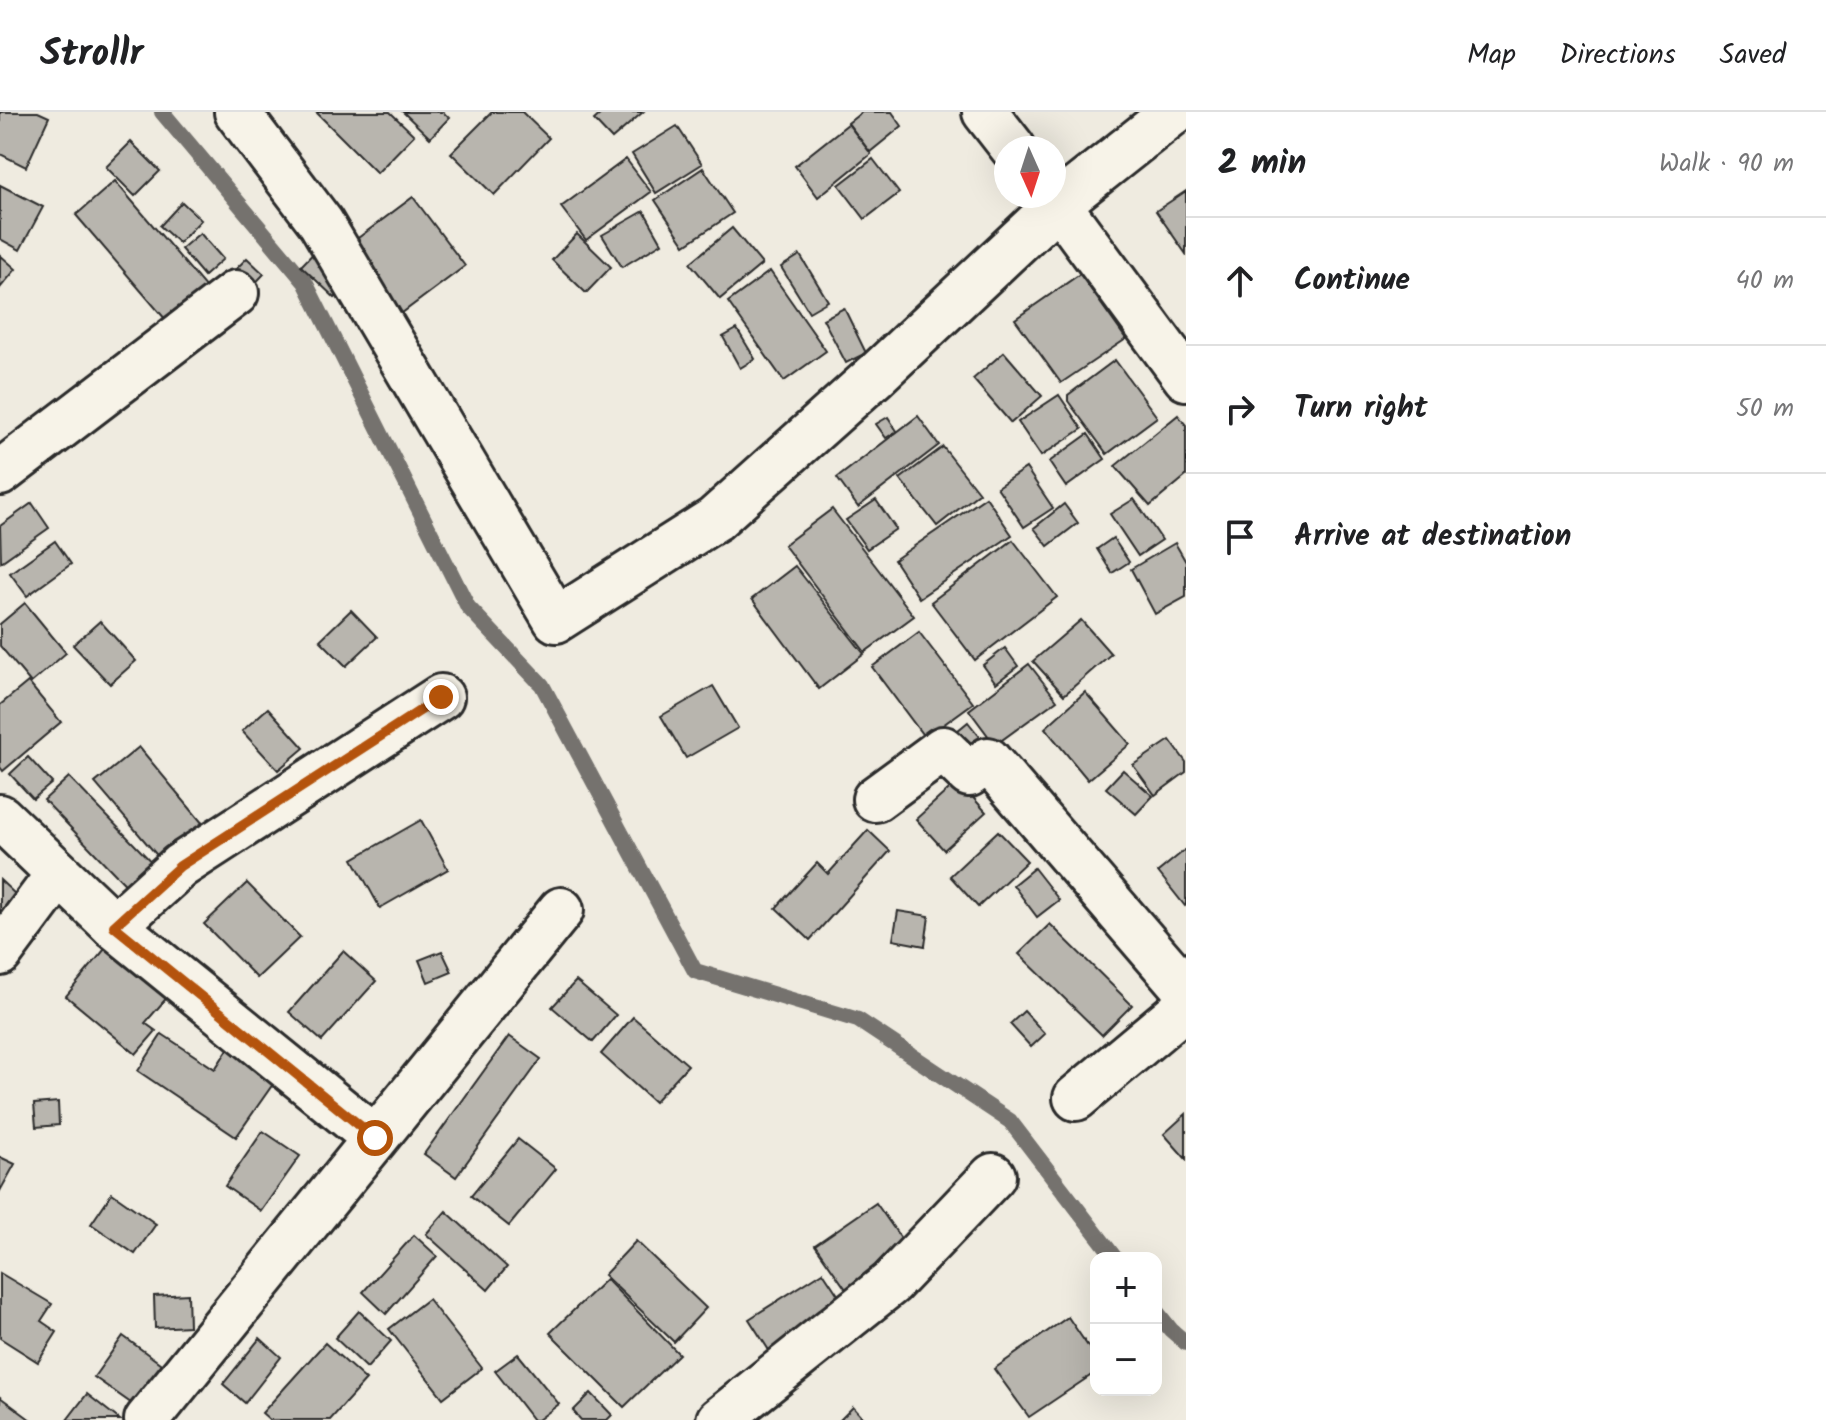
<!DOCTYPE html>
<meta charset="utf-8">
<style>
body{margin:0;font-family:Kalam,sans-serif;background:#f2f2f2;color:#202124}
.controls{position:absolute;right:24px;bottom:24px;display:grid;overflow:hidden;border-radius:16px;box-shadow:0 8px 32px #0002}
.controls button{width:72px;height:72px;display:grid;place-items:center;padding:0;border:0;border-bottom:2px solid #e0e0e0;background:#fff;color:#202124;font:40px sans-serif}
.compass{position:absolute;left:994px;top:24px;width:72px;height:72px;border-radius:50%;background:#fff;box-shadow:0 8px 32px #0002;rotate:177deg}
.stop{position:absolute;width:24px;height:24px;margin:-18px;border:6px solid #b45309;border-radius:50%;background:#fff}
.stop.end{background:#b45309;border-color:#fff;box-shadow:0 2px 8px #0008}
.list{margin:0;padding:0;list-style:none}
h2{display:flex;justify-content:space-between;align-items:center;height:104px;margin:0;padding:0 32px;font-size:34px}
h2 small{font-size:26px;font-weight:400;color:#757577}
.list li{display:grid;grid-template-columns:52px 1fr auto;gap:24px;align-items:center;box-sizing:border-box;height:128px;padding:0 32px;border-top:2px solid #e0e0e0}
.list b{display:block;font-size:30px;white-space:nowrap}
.list em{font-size:26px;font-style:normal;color:#757577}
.icon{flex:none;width:44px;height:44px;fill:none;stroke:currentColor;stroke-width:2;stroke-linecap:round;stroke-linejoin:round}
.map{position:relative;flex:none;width:1186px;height:1308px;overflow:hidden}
header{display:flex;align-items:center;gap:48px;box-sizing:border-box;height:112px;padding:0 40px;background:#fff;border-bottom:2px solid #e0e0e0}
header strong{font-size:38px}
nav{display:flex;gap:44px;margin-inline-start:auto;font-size:28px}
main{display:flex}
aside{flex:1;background:#fff}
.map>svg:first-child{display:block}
</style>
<header>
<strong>Strollr</strong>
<nav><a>Map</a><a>Directions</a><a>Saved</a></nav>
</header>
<main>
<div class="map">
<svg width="1186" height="1308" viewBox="0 0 1186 1308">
<rect width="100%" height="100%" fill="#efebe0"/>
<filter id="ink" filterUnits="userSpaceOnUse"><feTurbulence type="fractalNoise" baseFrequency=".0125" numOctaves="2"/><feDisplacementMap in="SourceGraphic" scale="16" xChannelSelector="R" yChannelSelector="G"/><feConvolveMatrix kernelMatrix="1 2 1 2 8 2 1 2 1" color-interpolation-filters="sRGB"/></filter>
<g filter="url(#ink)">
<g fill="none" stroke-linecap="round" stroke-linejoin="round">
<g stroke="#74726e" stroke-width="16">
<path d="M 162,0 L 305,170 L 468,495 L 542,573 L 695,859 L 858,908 L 1010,1009 L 1115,1146"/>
<path d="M 1156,1199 L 1171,1218 L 1186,1231"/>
</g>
</g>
<g fill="#b8b5ae" stroke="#2b2b2b" stroke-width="2">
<path d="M 0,0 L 38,0 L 49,5 L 26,55 L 0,42 Z"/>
<path d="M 316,0 L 390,0 L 414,23 L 377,61 Z"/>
<path d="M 403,0 L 443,0 L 449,6 L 430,26 Z"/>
<path d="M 492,0 L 522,0 L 549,26 L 494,83 L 451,41 Z"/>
<path d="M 603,0 L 643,0 L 612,27 L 594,8 Z"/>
<path d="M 862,0 L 892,0 L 902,14 L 870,40 L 848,11 Z"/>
<path d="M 848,12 L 871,42 L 818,85 L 795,54 Z"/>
<path d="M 677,14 L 702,52 L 656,81 L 632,42 Z"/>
<path d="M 131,30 L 160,59 L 135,84 L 106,55 Z"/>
<path d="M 626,47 L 651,80 L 586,128 L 561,95 Z"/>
<path d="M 873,47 L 899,81 L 865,107 L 839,73 Z"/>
<path d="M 703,56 L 733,101 L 685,133 L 655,88 Z"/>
<path d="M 115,69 L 224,197 L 184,229 L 76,103 Z"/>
<path d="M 0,73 L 43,95 L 20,138 L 0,127 Z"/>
<path d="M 1186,79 L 1186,142 L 1156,99 Z"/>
<path d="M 413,85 L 465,154 L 398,204 L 346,135 Z"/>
<path d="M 182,90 L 201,108 L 179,131 L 160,114 Z"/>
<path d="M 644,99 L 662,131 L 622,155 L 602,123 Z"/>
<path d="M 732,116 L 762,152 L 720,187 L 690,151 Z"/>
<path d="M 200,121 L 223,147 L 204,164 L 181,137 Z"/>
<path d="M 577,122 L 611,155 L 586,181 L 552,148 Z"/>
<path d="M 326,128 L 360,160 L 335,186 L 301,154 Z"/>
<path d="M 0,143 L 16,157 L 0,176 Z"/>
<path d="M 800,143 L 828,189 L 809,200 L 781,155 Z"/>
<path d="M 247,146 L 264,162 L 245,182 L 228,165 Z"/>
<path d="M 770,159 L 826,239 L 784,269 L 728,190 Z"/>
<path d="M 1080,162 L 1126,227 L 1061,271 L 1015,207 Z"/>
<path d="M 844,196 L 866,241 L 846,251 L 823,207 Z"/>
<path d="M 737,217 L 755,247 L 740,256 L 723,225 Z"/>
<path d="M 1004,240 L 1042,284 L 1011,311 L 973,267 Z"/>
<path d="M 1115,248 L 1157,305 L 1107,342 L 1068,289 L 1068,283 Z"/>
<path d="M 1059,283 L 1082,317 L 1041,344 L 1018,310 Z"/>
<path d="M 1178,303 L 1186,313 L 1186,364 L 1150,394 L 1115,354 Z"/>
<path d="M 918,304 L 939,333 L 858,395 L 837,366 Z"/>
<path d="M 888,305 L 897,319 L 886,326 L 876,312 Z"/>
<path d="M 1088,322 L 1105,347 L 1066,375 L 1049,350 Z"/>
<path d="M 943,335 L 979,381 L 937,414 L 900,367 Z"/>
<path d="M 1026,356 L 1053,396 L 1024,415 L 997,375 Z"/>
<path d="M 986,385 L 1012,423 L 919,486 L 894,448 Z"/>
<path d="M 1134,387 L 1162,428 L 1138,444 L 1110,402 Z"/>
<path d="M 876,388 L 896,417 L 867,437 L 846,408 Z"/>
<path d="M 32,391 L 49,416 L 1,450 L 0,414 Z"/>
<path d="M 1064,392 L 1078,411 L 1048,434 L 1034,416 Z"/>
<path d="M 832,397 L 914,504 L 865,540 L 784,433 Z"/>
<path d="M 1113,426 L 1129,450 L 1112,461 L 1097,437 Z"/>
<path d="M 1013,428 L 1057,485 L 975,548 L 931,490 Z"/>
<path d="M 55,429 L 71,452 L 27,484 L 10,461 Z"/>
<path d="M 1175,431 L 1186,450 L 1186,485 L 1155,502 L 1131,457 Z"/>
<path d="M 795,454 L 864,542 L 819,577 L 752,487 Z"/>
<path d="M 25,491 L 66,541 L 31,571 L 0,534 L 0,512 Z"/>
<path d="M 351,498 L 377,525 L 346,554 L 320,528 Z"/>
<path d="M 1081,508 L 1111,542 L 1064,583 L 1033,549 Z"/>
<path d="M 100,509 L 136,549 L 110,572 L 73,533 Z"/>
<path d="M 919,520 L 973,591 L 925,626 L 872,555 Z"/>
<path d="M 1005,536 L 1018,554 L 996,571 L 983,553 Z"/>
<path d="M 1029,552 L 1057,588 L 995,633 L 969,598 Z"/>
<path d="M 28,570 L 61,610 L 3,659 L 0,655 L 0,593 Z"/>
<path d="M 713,574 L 738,616 L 686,646 L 661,604 Z"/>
<path d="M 1085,580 L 1130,632 L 1088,668 L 1045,616 Z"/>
<path d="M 268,596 L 304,636 L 278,658 L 242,619 Z"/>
<path d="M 968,610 L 988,635 L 966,652 L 946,628 Z"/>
<path d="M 1170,628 L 1186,650 L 1186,660 L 1155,683 L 1133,653 Z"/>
<path d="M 139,635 L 203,712 L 161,748 L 95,671 Z"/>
<path d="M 28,645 L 52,671 L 33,687 L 10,662 Z"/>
<path d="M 1123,658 L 1153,684 L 1136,702 L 1106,676 Z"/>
<path d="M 69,665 L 166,765 L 141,789 L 44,688 Z"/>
<path d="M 958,669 L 986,700 L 944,738 L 916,707 Z"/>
<path d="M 421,708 L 448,757 L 380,796 L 353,747 Z"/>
<path d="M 868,718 L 890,739 L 810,828 L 776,796 L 817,751 L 828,762 Z"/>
<path d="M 998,719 L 1027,749 L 978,795 L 950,764 Z"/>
<path d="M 1186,737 L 1186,793 L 1185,794 L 1158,760 Z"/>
<path d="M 1034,756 L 1059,788 L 1037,805 L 1013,773 Z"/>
<path d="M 0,768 L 31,797 L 0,829 Z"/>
<path d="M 247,771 L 300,825 L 257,866 L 204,812 Z"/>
<path d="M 898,799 L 929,804 L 925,834 L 893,828 Z"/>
<path d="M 1050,812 L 1132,893 L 1102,923 L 1019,842 Z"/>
<path d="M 109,832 L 170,882 L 145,911 L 156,919 L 136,942 L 66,884 Z"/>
<path d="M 343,839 L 376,869 L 322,929 L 289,900 Z"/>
<path d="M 442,839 L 452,860 L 428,870 L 419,848 Z"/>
<path d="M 576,869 L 616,903 L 593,930 L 552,895 Z"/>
<path d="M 1024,899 L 1045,922 L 1031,935 L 1010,912 Z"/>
<path d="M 633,905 L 688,953 L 654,990 L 601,942 Z"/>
<path d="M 162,922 L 215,957 L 232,931 L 280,962 L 236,1025 L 138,959 Z"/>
<path d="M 509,924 L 541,947 L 456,1065 L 424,1042 Z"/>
<path d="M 58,990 L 59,1013 L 36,1015 L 34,992 Z"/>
<path d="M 1186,1002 L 1186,1047 L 1164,1022 Z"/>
<path d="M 263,1019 L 300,1044 L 261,1099 L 225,1074 Z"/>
<path d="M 518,1027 L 556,1057 L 509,1114 L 471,1084 Z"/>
<path d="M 0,1045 L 15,1052 L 0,1079 Z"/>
<path d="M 112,1081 L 156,1112 L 135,1142 L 91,1112 Z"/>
<path d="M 876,1091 L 909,1138 L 848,1180 L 815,1133 Z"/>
<path d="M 446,1099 L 507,1155 L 488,1178 L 426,1122 Z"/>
<path d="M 414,1123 L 437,1144 L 386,1202 L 363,1180 Z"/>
<path d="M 636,1129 L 706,1196 L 674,1230 L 604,1163 Z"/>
<path d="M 823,1160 L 846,1195 L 772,1243 L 749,1207 Z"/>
<path d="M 0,1161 L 52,1192 L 41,1209 L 57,1220 L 38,1250 L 0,1226 Z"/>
<path d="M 606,1167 L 679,1242 L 624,1295 L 550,1221 Z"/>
<path d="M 188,1182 L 189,1214 L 155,1216 L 154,1184 Z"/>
<path d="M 428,1187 L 482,1256 L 443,1286 L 389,1217 Z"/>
<path d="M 359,1199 L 391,1229 L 367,1256 L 335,1226 Z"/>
<path d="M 1068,1205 L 1096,1246 L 1096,1260 L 1029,1305 L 994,1257 Z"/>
<path d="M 123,1224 L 183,1268 L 155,1308 L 94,1265 Z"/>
<path d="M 260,1226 L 281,1245 L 245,1291 L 223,1272 Z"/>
<path d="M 325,1231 L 366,1268 L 330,1308 L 270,1308 L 262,1301 Z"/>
<path d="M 518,1242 L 559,1292 L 538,1308 L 533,1308 L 495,1259 Z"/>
<path d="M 591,1281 L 612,1303 L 607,1308 L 581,1308 L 573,1299 Z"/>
<path d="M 87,1282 L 120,1308 L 67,1308 Z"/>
<path d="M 0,1285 L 31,1308 L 0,1308 Z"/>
<path d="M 853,1295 L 865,1308 L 840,1308 Z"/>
</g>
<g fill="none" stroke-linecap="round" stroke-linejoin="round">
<g stroke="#2b2b2b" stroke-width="50">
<g id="minor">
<path d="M 237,0 L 321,111 L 556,508 L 715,407 L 876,263 L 1058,92 L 1174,0"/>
<path d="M 985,0 L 1013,36"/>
<path d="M 1052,84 L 1186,266"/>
<path d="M 0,361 L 236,181"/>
<path d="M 875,687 L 943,637 L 969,662 L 988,648 L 1186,878"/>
<path d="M 0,705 L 114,814 L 375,1026"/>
<path d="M 114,814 L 180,754 L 441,585"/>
<path d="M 0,841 L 58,763"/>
<path d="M 1076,986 L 1186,894"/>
<path d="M 147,1308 L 561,798"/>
<path d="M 719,1308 L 891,1171 L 993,1064"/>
</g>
</g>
<use href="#minor" stroke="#f7f3e8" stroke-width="44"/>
</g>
</g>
<g fill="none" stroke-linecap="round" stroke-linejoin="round" filter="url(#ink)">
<path stroke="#b45309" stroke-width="10" d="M 375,1026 L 114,814 L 180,754 L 441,585"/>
</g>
</svg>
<div class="controls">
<button>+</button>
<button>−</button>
</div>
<svg class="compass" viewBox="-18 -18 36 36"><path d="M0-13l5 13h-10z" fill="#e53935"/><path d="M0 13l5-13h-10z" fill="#757577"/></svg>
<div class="stop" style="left:375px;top:1026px"></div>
<div class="stop end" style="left:441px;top:585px"></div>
</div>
<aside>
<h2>2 min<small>Walk · 90 m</small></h2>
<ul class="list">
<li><svg class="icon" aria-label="ahead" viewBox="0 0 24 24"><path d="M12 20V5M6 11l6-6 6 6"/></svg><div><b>Continue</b></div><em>40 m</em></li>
<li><svg class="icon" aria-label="right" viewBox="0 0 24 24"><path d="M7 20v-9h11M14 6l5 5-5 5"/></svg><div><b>Turn right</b></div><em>50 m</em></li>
<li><svg class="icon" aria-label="arrive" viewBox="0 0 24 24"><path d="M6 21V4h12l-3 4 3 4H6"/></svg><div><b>Arrive at destination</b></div></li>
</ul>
</aside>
</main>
